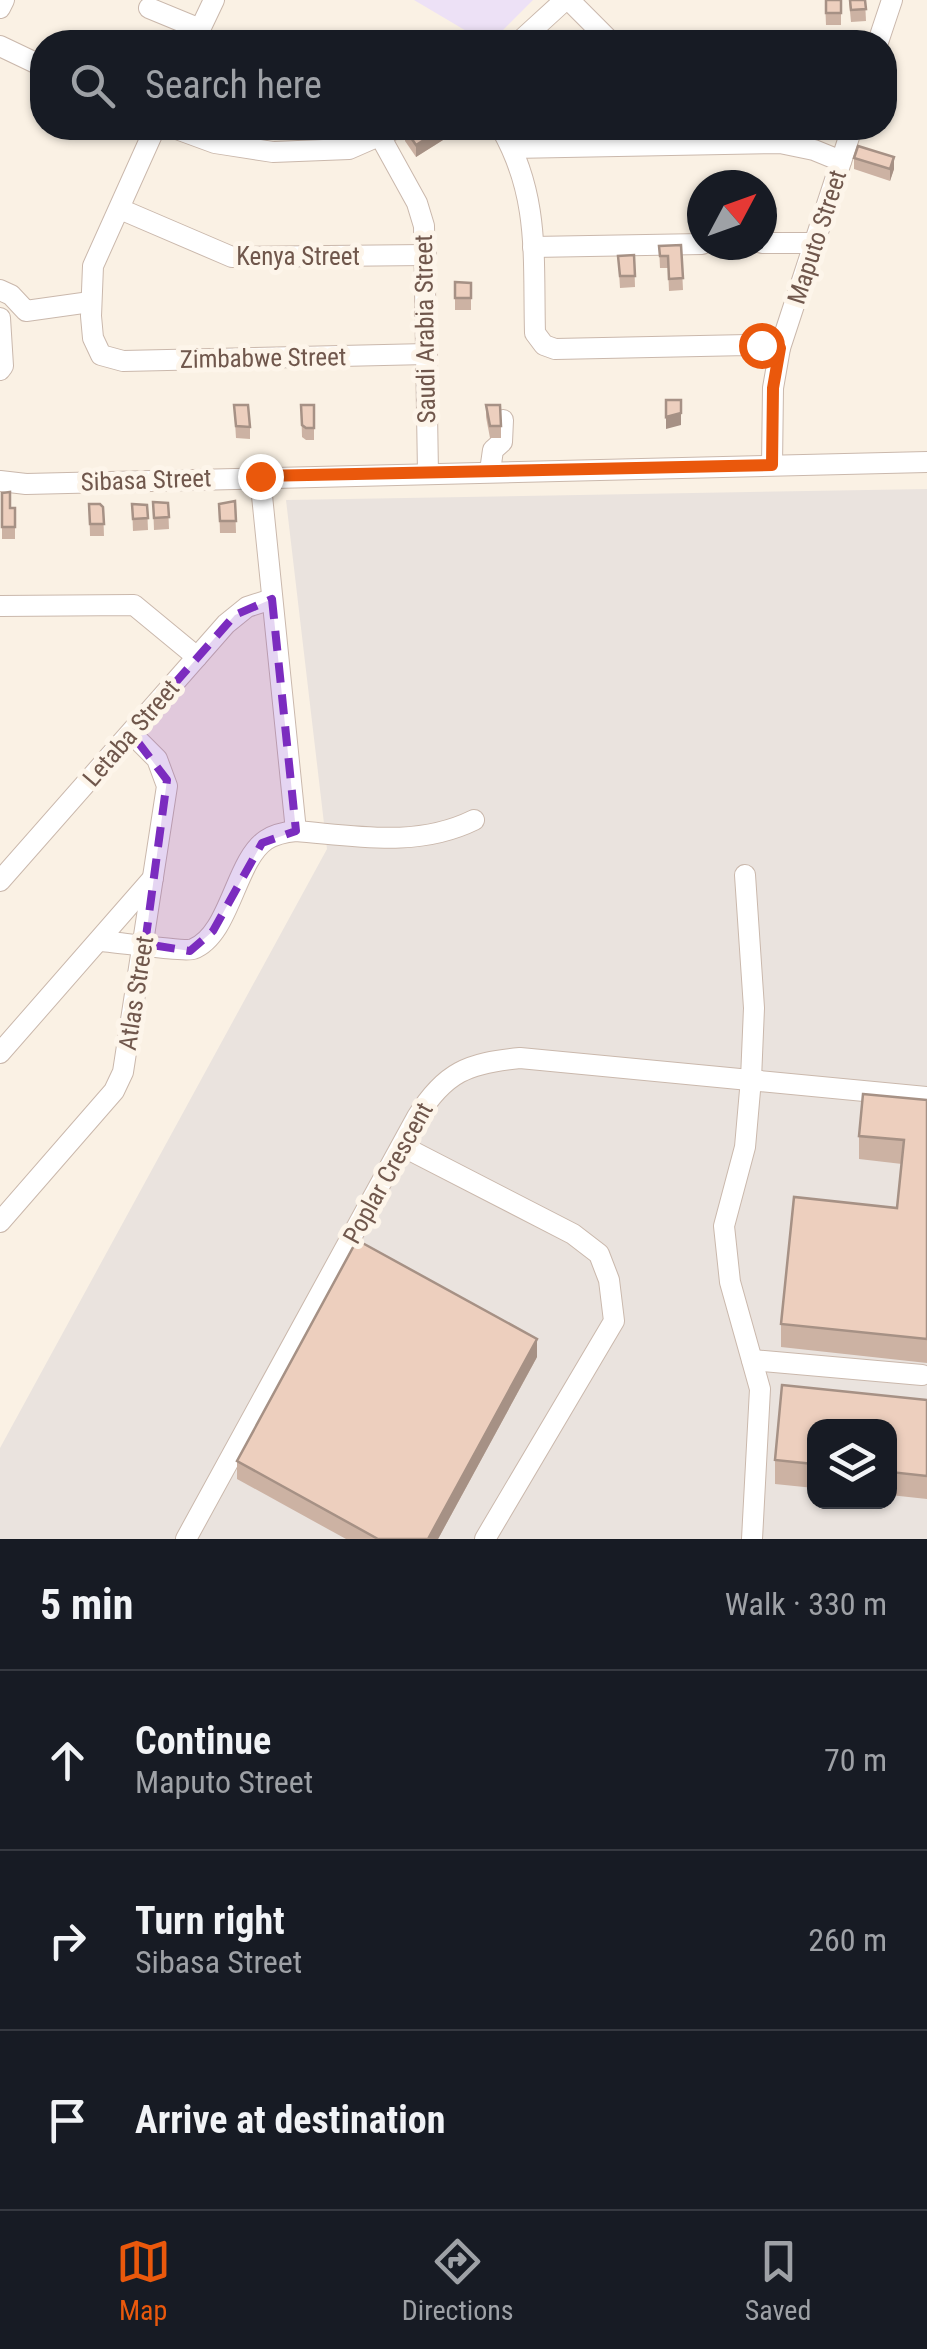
<!DOCTYPE html>
<meta charset="utf-8">
<style>
body{margin:0;font-family:"Roboto Condensed",sans-serif;background:#242831;color:#f1f3f6}
.controls{position:absolute;right:30px;bottom:30px;display:grid;overflow:hidden;border-radius:20px;box-shadow:0 2px 8px #0004}
.controls button{width:90px;height:90px;display:grid;place-items:center;padding:0;border:0;border-bottom:2px solid #363941;background:#171b24;color:#f1f3f6;font:50px sans-serif}
.compass{position:absolute;left:687px;top:170px;width:90px;height:90px;border-radius:50%;background:#171b24;box-shadow:0 2px 8px #0004;rotate:49deg}
.stop{position:absolute;width:30px;height:30px;margin:-22px;border:8px solid #ea580c;border-radius:50%;background:#fff}
.stop.end{background:#ea580c;border-color:#fff;box-shadow:0 2px 10px #0008}
.list{margin:0;padding:0;list-style:none}
h2{display:flex;justify-content:space-between;align-items:center;height:130px;margin:0;padding:0 40px;font-size:42px}
h2 small{font-size:32px;font-weight:400;color:#9ea1a6}
.list li{display:grid;grid-template-columns:65px 1fr auto;gap:30px;align-items:center;box-sizing:border-box;height:180px;padding:0 40px;border-top:2px solid #363941}
.list b{display:block;font-size:38px;white-space:nowrap}
.list p{margin:0;font-size:32px;white-space:nowrap;color:#9ea1a6}
.list em{font-size:32px;font-style:normal;color:#9ea1a6}
.icon{flex:none;width:55px;height:55px;fill:none;stroke:currentColor;stroke-width:2;stroke-linecap:round;stroke-linejoin:round}
.map{position:relative;flex:none;width:927px;height:1539px;overflow:hidden}
.search{position:absolute;background:#171b24;box-shadow:0 2px 8px #0004;left:30px;right:30px;top:30px;height:110px;display:flex;align-items:center;gap:25px;box-sizing:border-box;padding:0 35px;border-radius:40px;color:#9ea1a6;font-size:38px}
.sheet{height:670px;background:#171b24}
nav{display:flex;justify-content:space-around;align-items:center;box-sizing:border-box;height:140px;border-top:2px solid #363941;background:#171b24;font-size:28px;color:#9ea1a6}
nav a{display:grid;justify-items:center;gap:5px}
nav .on{color:#ea580c}
.map>svg:first-child{display:block}
</style>
<div class="map">
<svg width="927" height="1539" viewBox="0 0 927 1539">
<rect width="100%" height="100%" fill="#faf1e4"/>
<path fill="#eae3de" fill-rule="evenodd" d="M 927,489 L 927,1539 L 0,1539 L 0,1448 L 327,849 L 286,500 ZM 814,1426 L 890,1426 L 890,1502 L 814,1502 Z"/>
<path fill="#ede1f6" d="M 414,0 L 533,0 L 491,42 L 485,42 Z"/>
<g fill="none" stroke-linecap="round" stroke-linejoin="round">
<g stroke="#cab8ac" stroke-width="22">
<g id="minor">
<path d="M 569,0 L 611,42"/>
<path d="M 0,8 L 4,0"/>
<path d="M 149,8 L 200,29"/>
<path d="M 194,42 L 214,0"/>
<path d="M 519,42 L 565,0"/>
<path d="M 878,42 L 892,0"/>
<path d="M 0,46 L 42,66"/>
<path d="M 155,128 L 93,266 L 91,316 L 93,338 L 101,355 L 123,361 L 427,354"/>
<path d="M 174,128 L 215,143 L 273,152 L 349,149 L 397,128"/>
<path d="M 501,128 C 540,196 533,257 535,333 L 544,345 L 555,349 L 748,345 L 780,348"/>
<path d="M 380,136 L 417,203 L 424,226 L 428,473"/>
<path d="M 512,148 L 780,143 L 814,150 L 841,161"/>
<path d="M 120,209 L 232,257 L 426,255"/>
<path d="M 762,243 L 816,243"/>
<path d="M 533,247 L 702,244"/>
<path d="M 0,290 L 11,295 L 26,311 L 90,302"/>
<path d="M 0,318 L 3,366 L 0,370"/>
<path d="M 772,465 L 773,388 L 780,348 L 852,128"/>
<path d="M 490,471 L 493,450 L 502,442 L 503,420"/>
<path d="M 260,476 L 296,831"/>
<path d="M 0,481 L 26,484 L 927,462"/>
<path d="M 0,606 L 134,605 L 197,657"/>
<path d="M 745,875 L 754,1008 L 751,1079 L 745,1147 L 724,1226 L 730,1282 L 760,1389 L 752,1539"/>
<path d="M 0,881 L 226,624 L 247,607 L 272,599"/>
<path d="M 100,941 C 115,942 186,952 193,949 C 230,935 235,861 266,840 C 275,834 286,832 296,831 C 357,836 417,848 474,820"/>
<path d="M 0,1053 L 153,878"/>
<path d="M 402,1146 L 573,1234 L 599,1254 L 609,1280 L 614,1321 L 485,1539"/>
<path d="M 0,1222 L 114,1091 L 123,1072 L 167,786 L 157,759 L 131,733"/>
<path d="M 752,1360 L 922,1375"/>
<path d="M 186,1539 L 417,1117 C 445,1072 468,1063 520,1058 L 927,1097"/>
</g>
</g>
<use href="#minor" stroke="#fff" stroke-width="20"/>
</g>
<g fill="#ccb2a3">
<path d="M 825,0 L 841,0 L 841,25 L 826,25 Z"/>
<path d="M 849,0 L 865,0 L 866,21 L 851,22 Z"/>
<path d="M 405,129 L 443,140 L 416,157 L 405,141 Z"/>
<path d="M 854,158 L 894,169 L 890,181 L 854,169 Z"/>
<path d="M 681,245 L 683,290 L 669,291 L 668,268 L 660,268 L 659,246 Z"/>
<path d="M 634,255 L 635,287 L 620,288 L 618,256 Z"/>
<path d="M 455,282 L 471,283 L 471,310 L 455,310 Z"/>
<path d="M 234,405 L 250,427 L 250,439 L 236,438 Z"/>
<path d="M 301,405 L 314,405 L 314,440 L 306,440 L 302,437 Z"/>
<path d="M 486,405 L 501,426 L 501,438 L 490,438 L 486,417 Z"/>
<path d="M 2,493 L 10,508 L 15,508 L 15,539 L 2,539 Z"/>
<path d="M 235,501 L 236,533 L 220,533 L 219,504 Z"/>
<path d="M 153,502 L 168,503 L 169,529 L 154,530 Z"/>
<path d="M 89,504 L 103,507 L 104,536 L 90,536 Z"/>
<path d="M 132,504 L 147,505 L 148,530 L 133,531 Z"/>
<path d="M 927,1100 L 927,1363 L 781,1347 L 781,1324 L 897,1208 L 902,1164 L 859,1159 L 859,1136 Z"/>
<path d="M 537,1357 L 438,1539 L 346,1539 L 237,1479 L 237,1461 Z"/>
<path d="M 782,1385 L 927,1400 L 927,1499 L 890,1495 L 890,1426 L 814,1426 L 814,1488 L 775,1484 L 775,1460 Z"/>
</g>
<g fill="#a69185">
<path d="M 443,128 L 443,140 L 416,157 L 416,145 Z"/>
<path d="M 894,157 L 894,169 L 890,181 L 890,169 Z"/>
<path d="M 681,413 L 681,425 L 666,429 L 666,417 Z"/>
<path d="M 537,1339 L 537,1357 L 438,1539 L 428,1539 Z"/>
</g>
<g fill="#edcfbe" stroke="#a69185" stroke-width="2.5">
<rect x="826" y="0" width="15" height="13"/>
<path d="M 850,0 L 865,0 L 866,9 L 851,10 Z"/>
<path d="M 408,128 L 443,128 L 416,145 L 405,129 Z"/>
<path d="M 858,146 L 894,157 L 890,169 L 854,158 Z"/>
<path d="M 681,245 L 683,278 L 669,279 L 668,256 L 660,256 L 659,246 Z"/>
<path d="M 634,255 L 635,276 L 620,276 L 618,256 Z"/>
<path d="M 455,282 L 471,283 L 471,298 L 455,298 Z"/>
<path d="M 666,400 L 681,400 L 681,413 L 666,417 Z"/>
<path d="M 234,405 L 248,405 L 250,427 L 236,426 Z"/>
<path d="M 301,405 L 314,405 L 314,428 L 306,428 L 302,425 Z"/>
<path d="M 486,405 L 500,405 L 501,426 L 490,426 Z"/>
<path d="M 10,492 L 10,508 L 15,508 L 15,527 L 2,527 L 2,493 Z"/>
<path d="M 235,501 L 236,521 L 220,521 L 219,504 Z"/>
<path d="M 153,502 L 168,503 L 169,517 L 154,518 Z"/>
<path d="M 89,504 L 100,504 L 103,507 L 104,524 L 90,524 Z"/>
<path d="M 132,504 L 147,505 L 148,518 L 133,519 Z"/>
<path d="M 863,1094 L 927,1100 L 927,1339 L 781,1324 L 794,1197 L 897,1208 L 904,1140 L 859,1136 Z"/>
<path d="M 357,1240 L 537,1339 L 428,1539 L 378,1539 L 237,1461 Z"/>
<path d="M 782,1385 L 927,1400 L 927,1476 L 890,1472 L 890,1426 L 814,1426 L 814,1464 L 775,1460 Z"/>
</g>
<g fill="none" stroke-linecap="round" stroke-linejoin="round">
<path stroke="#ea580c" stroke-width="12" d="M 260,476 L 772,465 L 773,388 L 780,348 L 761,345"/>
</g>
<path fill="#7b2cbf" fill-opacity="0.2" stroke="#7b2cbf" stroke-width="8" stroke-dasharray="20 12" stroke-linejoin="round" d="M 272,599 L 296,831 L 262,843 L 213,931 L 190,951 L 145,944 L 167,780 L 131,733 L 235,615 Z"/>
<g text-anchor="middle" dominant-baseline="central" stroke-width="10" stroke-linejoin="round" paint-order="stroke">
<g font-size="25" fill="#70574c" stroke="#fdf5ea">
<text transform="translate(817 237) rotate(-72)">Maputo Street</text>
<text x="298" y="256">Kenya Street</text>
<text transform="translate(425 329) rotate(-91)">Saudi Arabia Street</text>
<text transform="translate(263 358) rotate(-1)">Zimbabwe Street</text>
<text transform="translate(146 480) rotate(-2)">Sibasa Street</text>
<text transform="translate(131 733) rotate(-49)">Letaba Street</text>
<text transform="translate(136 993) rotate(-81)">Atlas Street</text>
<text transform="translate(388 1173) rotate(-61)">Poplar Crescent</text>
</g>
</g>
</svg>
<div class="controls">
<button><svg class="icon" aria-label="layers" viewBox="0 0 24 24"><path d="M12 4l9 5-9 5-9-5zM3 14l9 5 9-5"/></svg></button>
</div>
<svg class="compass" viewBox="-18 -18 36 36"><path d="M0-13l5 13h-10z" fill="#e53935"/><path d="M0 13l5-13h-10z" fill="#9ea1a6"/></svg>
<div class="stop" style="left:761px;top:345px"></div>
<div class="stop end" style="left:260px;top:476px"></div>
<div class="search"><svg class="icon" aria-label="search" viewBox="0 0 24 24"><circle cx="10" cy="10" r="6"/><path d="M15 15l6 6"/></svg>Search here</div>
</div>
<section class="sheet">
<h2>5 min<small>Walk · 330 m</small></h2>
<ul class="list">
<li><svg class="icon" aria-label="ahead" viewBox="0 0 24 24"><path d="M12 20V5M6 11l6-6 6 6"/></svg><div><b>Continue</b><p>Maputo Street</p></div><em>70 m</em></li>
<li><svg class="icon" aria-label="right" viewBox="0 0 24 24"><path d="M7 20v-9h11M14 6l5 5-5 5"/></svg><div><b>Turn right</b><p>Sibasa Street</p></div><em>260 m</em></li>
<li><svg class="icon" aria-label="arrive" viewBox="0 0 24 24"><path d="M6 21V4h12l-3 4 3 4H6"/></svg><div><b>Arrive at destination</b></div></li>
</ul>
</section>
<nav>
<a class="on"><svg class="icon" aria-label="map" viewBox="0 0 24 24"><path d="M3 6l6-2 6 2 6-2v14l-6 2-6-2-6 2zM9 4v14M15 6v14"/></svg>Map</a>
<a><svg class="icon" aria-label="directions" viewBox="0 0 24 24"><path d="M12 3l9 9-9 9-9-9zM9 14v-3h6M13 9l2 2-2 2"/></svg>Directions</a>
<a><svg class="icon" aria-label="saved" viewBox="0 0 24 24"><path d="M7 4h10v16l-5-4-5 4z"/></svg>Saved</a>
</nav>
